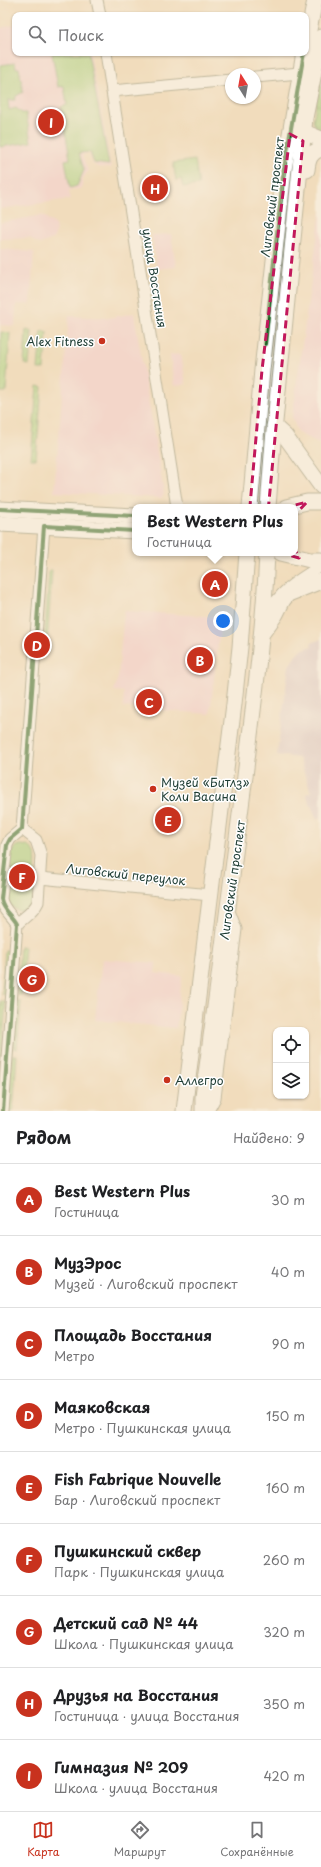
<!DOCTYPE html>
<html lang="ru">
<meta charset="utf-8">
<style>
body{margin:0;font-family:"Playpen Sans",sans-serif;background:#f2f2f2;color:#202124}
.controls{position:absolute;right:12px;bottom:12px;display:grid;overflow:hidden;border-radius:8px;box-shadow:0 1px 3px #0004}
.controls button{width:36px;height:36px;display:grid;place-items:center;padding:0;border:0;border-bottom:1px solid #e0e0e0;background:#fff;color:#202124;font:20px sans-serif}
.compass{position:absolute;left:225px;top:68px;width:36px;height:36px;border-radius:50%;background:#fff;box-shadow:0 1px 3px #0004;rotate:349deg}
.you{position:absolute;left:223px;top:621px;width:14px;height:14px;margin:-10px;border:3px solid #fff;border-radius:50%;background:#1a73e8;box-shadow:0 0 0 6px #1a73e833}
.badge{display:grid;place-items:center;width:26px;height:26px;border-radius:50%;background:#c8321e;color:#fff;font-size:13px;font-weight:700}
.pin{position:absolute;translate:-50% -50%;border:2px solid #fff;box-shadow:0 1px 4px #0006}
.popup{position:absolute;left:132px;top:504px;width:166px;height:52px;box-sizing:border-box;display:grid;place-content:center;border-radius:8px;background:#fff;filter:drop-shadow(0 1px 3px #0005);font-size:13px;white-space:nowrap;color:#757577}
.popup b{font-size:15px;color:#202124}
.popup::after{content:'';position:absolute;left:50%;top:100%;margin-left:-8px;border:8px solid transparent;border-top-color:#fff}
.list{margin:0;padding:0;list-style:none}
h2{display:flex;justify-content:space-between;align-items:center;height:52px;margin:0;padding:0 16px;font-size:17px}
h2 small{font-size:13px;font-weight:400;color:#757577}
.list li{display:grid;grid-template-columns:26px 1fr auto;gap:12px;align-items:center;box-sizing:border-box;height:72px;padding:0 16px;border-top:1px solid #e0e0e0}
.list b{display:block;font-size:15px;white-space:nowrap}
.list p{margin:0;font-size:13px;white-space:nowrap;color:#757577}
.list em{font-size:13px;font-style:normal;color:#757577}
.icon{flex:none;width:22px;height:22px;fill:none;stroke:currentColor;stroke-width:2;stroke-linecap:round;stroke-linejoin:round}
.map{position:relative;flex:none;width:321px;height:1111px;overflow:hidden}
.search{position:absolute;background:#fff;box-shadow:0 1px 3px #0004;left:12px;right:12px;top:12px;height:44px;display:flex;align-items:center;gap:10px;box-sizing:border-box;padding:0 14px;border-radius:8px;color:#757577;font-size:15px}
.sheet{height:700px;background:#fff}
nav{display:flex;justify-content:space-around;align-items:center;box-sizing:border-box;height:56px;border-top:1px solid #e0e0e0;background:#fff;font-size:11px;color:#757577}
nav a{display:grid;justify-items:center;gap:2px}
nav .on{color:#c8321e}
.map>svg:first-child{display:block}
</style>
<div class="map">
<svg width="321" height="1111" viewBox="0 0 321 1111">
<defs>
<pattern id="grass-tufts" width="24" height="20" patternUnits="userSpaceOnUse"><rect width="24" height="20" fill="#a4d685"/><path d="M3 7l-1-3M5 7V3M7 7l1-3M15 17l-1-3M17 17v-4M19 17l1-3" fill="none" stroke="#85af6e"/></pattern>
<pattern id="garden-dots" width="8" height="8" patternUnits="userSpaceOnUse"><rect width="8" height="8" fill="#a4d685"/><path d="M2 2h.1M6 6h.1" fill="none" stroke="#85af6e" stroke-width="1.8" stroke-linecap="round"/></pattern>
</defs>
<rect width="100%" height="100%" fill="#fff"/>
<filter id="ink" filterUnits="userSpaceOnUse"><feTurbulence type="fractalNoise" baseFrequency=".025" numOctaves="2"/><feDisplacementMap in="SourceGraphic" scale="8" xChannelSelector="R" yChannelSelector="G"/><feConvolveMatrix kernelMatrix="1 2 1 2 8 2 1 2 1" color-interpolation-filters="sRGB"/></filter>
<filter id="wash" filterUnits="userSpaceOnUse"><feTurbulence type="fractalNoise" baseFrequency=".012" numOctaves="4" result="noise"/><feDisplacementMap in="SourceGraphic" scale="16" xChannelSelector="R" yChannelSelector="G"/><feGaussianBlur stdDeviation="0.9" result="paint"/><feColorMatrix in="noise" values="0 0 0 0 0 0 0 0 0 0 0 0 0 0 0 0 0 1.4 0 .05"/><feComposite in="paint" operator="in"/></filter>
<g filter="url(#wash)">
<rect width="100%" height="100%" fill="#f1dcbc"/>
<g fill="#f5cfda">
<path d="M 15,25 L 15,53 L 90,53 L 111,168 L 98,167 L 93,164 L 89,153 L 82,155 L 88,171 L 82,180 L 82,188 L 69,191 L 70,199 L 0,209 L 0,28 Z"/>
<path d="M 321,210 L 321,444 L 298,433 L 292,417 Z"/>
<path d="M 42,215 L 55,224 L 56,232 L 53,239 L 40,244 L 34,241 L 30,238 L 0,239 L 0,223 Z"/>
<path d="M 171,234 L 176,267 L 157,269 L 152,235 Z"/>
<path d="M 0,249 L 34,252 L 30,304 L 16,304 L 15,326 L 0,325 Z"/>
<path d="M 134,313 L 164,494 L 161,498 L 54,492 L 69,316 L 108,318 Z"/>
<path d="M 181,354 L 186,384 L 174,386 L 170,355 Z"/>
<path d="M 124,611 L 221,617 L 210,714 L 123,707 L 124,692 L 114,691 L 118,677 Z"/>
<path d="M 102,959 L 156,963 L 155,973 L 182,976 L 176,1028 L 95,1020 Z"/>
</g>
<path fill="#d1bdcb" d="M 321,639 L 321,817 L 317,819 L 306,794 L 311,792 L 299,758 L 277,755 L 289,666 L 299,651 L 312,646 L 311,643 Z"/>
<g fill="url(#grass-tufts)" stroke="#628a5c">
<path d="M 321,76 L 321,131 L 315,126 L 313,121 Z"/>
<path d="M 49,570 L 52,570 L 47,646 L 44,646 Z"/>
<path d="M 20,946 L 25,947 L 21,995 L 17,995 Z"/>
<path d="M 5,951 L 10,951 L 6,994 L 2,994 Z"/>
<path d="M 1,1001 L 6,1001 L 2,1057 L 0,1057 Z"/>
<path d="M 16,1002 L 21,1002 L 17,1049 L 13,1048 Z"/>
<path d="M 12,1055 L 17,1055 L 13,1111 L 8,1111 Z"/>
</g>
<g fill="#a4d685" stroke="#628a5c">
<path d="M 52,53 L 88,53 L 109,165 L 94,163 L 90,152 L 79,153 L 84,170 L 77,186 L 70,188 L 65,160 L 70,159 L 61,107 L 67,105 L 64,86 L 58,87 Z"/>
<path d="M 15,63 L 16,68 L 19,68 L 23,92 L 16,96 L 15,100 L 8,100 L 9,110 L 16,108 L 22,113 L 26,113 L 31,142 L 0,147 L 0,65 Z"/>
<path d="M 195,160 L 199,185 L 183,187 L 181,179 L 176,180 L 173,163 Z"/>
<path d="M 1,332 L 10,333 L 6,392 L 0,392 Z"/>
<path d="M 20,845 C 27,845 33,847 35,854 C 37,861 34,901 30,906 C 27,909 22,910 18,910 L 10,906 L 7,899 L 11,853 L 15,847 Z"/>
</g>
<g fill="url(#garden-dots)" stroke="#628a5c">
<path d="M 26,330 L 32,331 L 29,365 L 24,364 Z"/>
<path d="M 41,331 L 47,332 L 44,369 L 38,369 Z"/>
<path d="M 37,386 L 42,387 L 36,459 L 31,459 Z"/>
</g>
</g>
<g filter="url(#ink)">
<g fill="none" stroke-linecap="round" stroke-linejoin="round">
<g stroke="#888c78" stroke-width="13">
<g id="minor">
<path d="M 97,0 L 100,15"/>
<path d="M 106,53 L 177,507"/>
<path d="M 255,77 L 300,73"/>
<path d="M 112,91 L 231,80"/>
<path d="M 264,618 C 282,590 293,583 321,566"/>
<path d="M 40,878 L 210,895"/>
<path d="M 17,924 C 25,916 33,913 38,902 L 41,855 L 36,840 L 22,829"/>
<path d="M 3,1111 L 17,924 C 12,915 3,910 1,899 L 7,845 L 10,839 L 22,829 L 44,526"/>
<path d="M 208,1111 L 215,1098 L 236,929 L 229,911"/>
</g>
</g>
<g stroke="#888c78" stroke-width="17">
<g id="major">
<path d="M 306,45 L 315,0"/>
<path d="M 294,134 L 304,132 L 321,139"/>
<path d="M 307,170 C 308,160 310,152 321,149"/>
<path d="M 274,426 L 285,436 L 321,486"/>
<path d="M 250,507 L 262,370 L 284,169 L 304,53"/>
<path d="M 268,507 L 273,442 L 305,118 L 321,37"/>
<path d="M 286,507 L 307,502 L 321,502"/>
<path d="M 0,509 L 135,516"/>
<path d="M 0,524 L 135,531"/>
<path d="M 281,553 L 310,560 L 321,560"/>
<path d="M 263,632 L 276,614 L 283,600 L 288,594 L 321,581"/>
<path d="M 184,1111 L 234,704 L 240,647 L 247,553"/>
<path d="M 203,1111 L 203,1097 C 217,990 232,883 245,776 C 254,702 264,628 267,553"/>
</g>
</g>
<use href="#minor" stroke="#fff" stroke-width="11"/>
<use href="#major" stroke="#fff" stroke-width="15"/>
<g stroke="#fff" stroke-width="6">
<g id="cycleway">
<path d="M 265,344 L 284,169 L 304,53"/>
<path d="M 0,509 L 135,516"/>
<path d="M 3,1111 L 17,924 C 12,915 3,910 1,899 L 7,845 L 10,839 L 22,829 L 44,526 L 135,531"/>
</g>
</g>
<use href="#cycleway" stroke="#1b5e20" stroke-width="4"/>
</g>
</g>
<path d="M0 0H321V1111H0ZM 290,134 L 303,141 L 268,512 L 307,502 L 290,520 L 286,532 L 299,558 L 267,549 L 249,517 L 262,370 Z" fill="#f1dcbc" fill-opacity=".55" fill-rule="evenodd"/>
<path fill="none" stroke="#c2185b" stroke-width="3" stroke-dasharray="8 5" stroke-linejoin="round" d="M 290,134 L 303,141 L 268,512 L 307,502 L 290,520 L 286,532 L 299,558 L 267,549 L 249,517 L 262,370 Z"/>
<g fill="#c8321e" stroke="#fff" stroke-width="1.5">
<circle cx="102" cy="341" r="4"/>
<circle cx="153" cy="789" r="4"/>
<circle cx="167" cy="1080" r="4"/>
</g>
<g text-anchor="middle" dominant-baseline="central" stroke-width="3" stroke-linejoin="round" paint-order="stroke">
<g font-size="12" fill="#1f3d34" stroke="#fff">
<text transform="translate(272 197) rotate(-83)">Лиговский проспект</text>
<text transform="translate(155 278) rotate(81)">улица Восстания</text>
<text transform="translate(126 874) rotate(6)">Лиговский переулок</text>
<text transform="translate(232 880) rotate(-82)">Лиговский проспект</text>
</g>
<g font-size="12" fill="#1f3d34" stroke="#fff" text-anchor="start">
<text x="94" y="341" text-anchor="end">Alex Fitness</text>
<text x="161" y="782">Музей «Битлз»<tspan x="161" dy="14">Коли Васина</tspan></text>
<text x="175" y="1080">Аллегро</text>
</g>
</g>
</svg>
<div class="controls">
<button><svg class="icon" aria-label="locate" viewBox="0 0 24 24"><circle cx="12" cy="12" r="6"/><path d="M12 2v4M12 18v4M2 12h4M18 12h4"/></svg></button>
<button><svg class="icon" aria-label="layers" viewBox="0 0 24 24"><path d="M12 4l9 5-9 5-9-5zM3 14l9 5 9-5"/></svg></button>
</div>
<svg class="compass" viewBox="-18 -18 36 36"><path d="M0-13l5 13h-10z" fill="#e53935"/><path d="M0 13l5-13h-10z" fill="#757577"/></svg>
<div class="you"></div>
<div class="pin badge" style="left:215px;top:584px">A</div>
<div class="popup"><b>Best Western Plus</b>Гостиница</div>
<div class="pin badge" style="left:200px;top:660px">B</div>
<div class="pin badge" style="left:149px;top:702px">C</div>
<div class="pin badge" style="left:37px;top:645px">D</div>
<div class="pin badge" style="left:168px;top:820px">E</div>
<div class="pin badge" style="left:22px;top:877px">F</div>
<div class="pin badge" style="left:32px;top:979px">G</div>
<div class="pin badge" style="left:155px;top:188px">H</div>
<div class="pin badge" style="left:51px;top:122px">I</div>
<div class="search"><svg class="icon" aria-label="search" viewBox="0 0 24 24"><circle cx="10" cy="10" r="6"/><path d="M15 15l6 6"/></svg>Поиск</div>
</div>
<section class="sheet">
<h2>Рядом<small>Найдено: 9</small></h2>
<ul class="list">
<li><span class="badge">A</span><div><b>Best Western Plus</b><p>Гостиница</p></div><em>30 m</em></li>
<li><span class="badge">B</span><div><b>МузЭрос</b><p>Музей · Лиговский проспект</p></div><em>40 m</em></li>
<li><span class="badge">C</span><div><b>Площадь Восстания</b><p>Метро</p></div><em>90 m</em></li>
<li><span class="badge">D</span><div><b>Маяковская</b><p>Метро · Пушкинская улица</p></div><em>150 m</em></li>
<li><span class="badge">E</span><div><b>Fish Fabrique Nouvelle</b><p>Бар · Лиговский проспект</p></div><em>160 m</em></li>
<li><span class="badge">F</span><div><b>Пушкинский сквер</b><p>Парк · Пушкинская улица</p></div><em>260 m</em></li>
<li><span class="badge">G</span><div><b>Детский сад № 44</b><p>Школа · Пушкинская улица</p></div><em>320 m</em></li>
<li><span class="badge">H</span><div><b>Друзья на Восстания</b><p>Гостиница · улица Восстания</p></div><em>350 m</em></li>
<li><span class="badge">I</span><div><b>Гимназия № 209</b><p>Школа · улица Восстания</p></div><em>420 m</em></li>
</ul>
</section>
<nav>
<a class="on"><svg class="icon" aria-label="map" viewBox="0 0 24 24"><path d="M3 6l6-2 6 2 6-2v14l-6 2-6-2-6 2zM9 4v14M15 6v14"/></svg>Карта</a>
<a><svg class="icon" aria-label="directions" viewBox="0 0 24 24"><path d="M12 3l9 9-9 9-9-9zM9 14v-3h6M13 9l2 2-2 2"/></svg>Маршрут</a>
<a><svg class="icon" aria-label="saved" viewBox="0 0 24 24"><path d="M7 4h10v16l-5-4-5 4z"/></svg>Сохранённые</a>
</nav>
